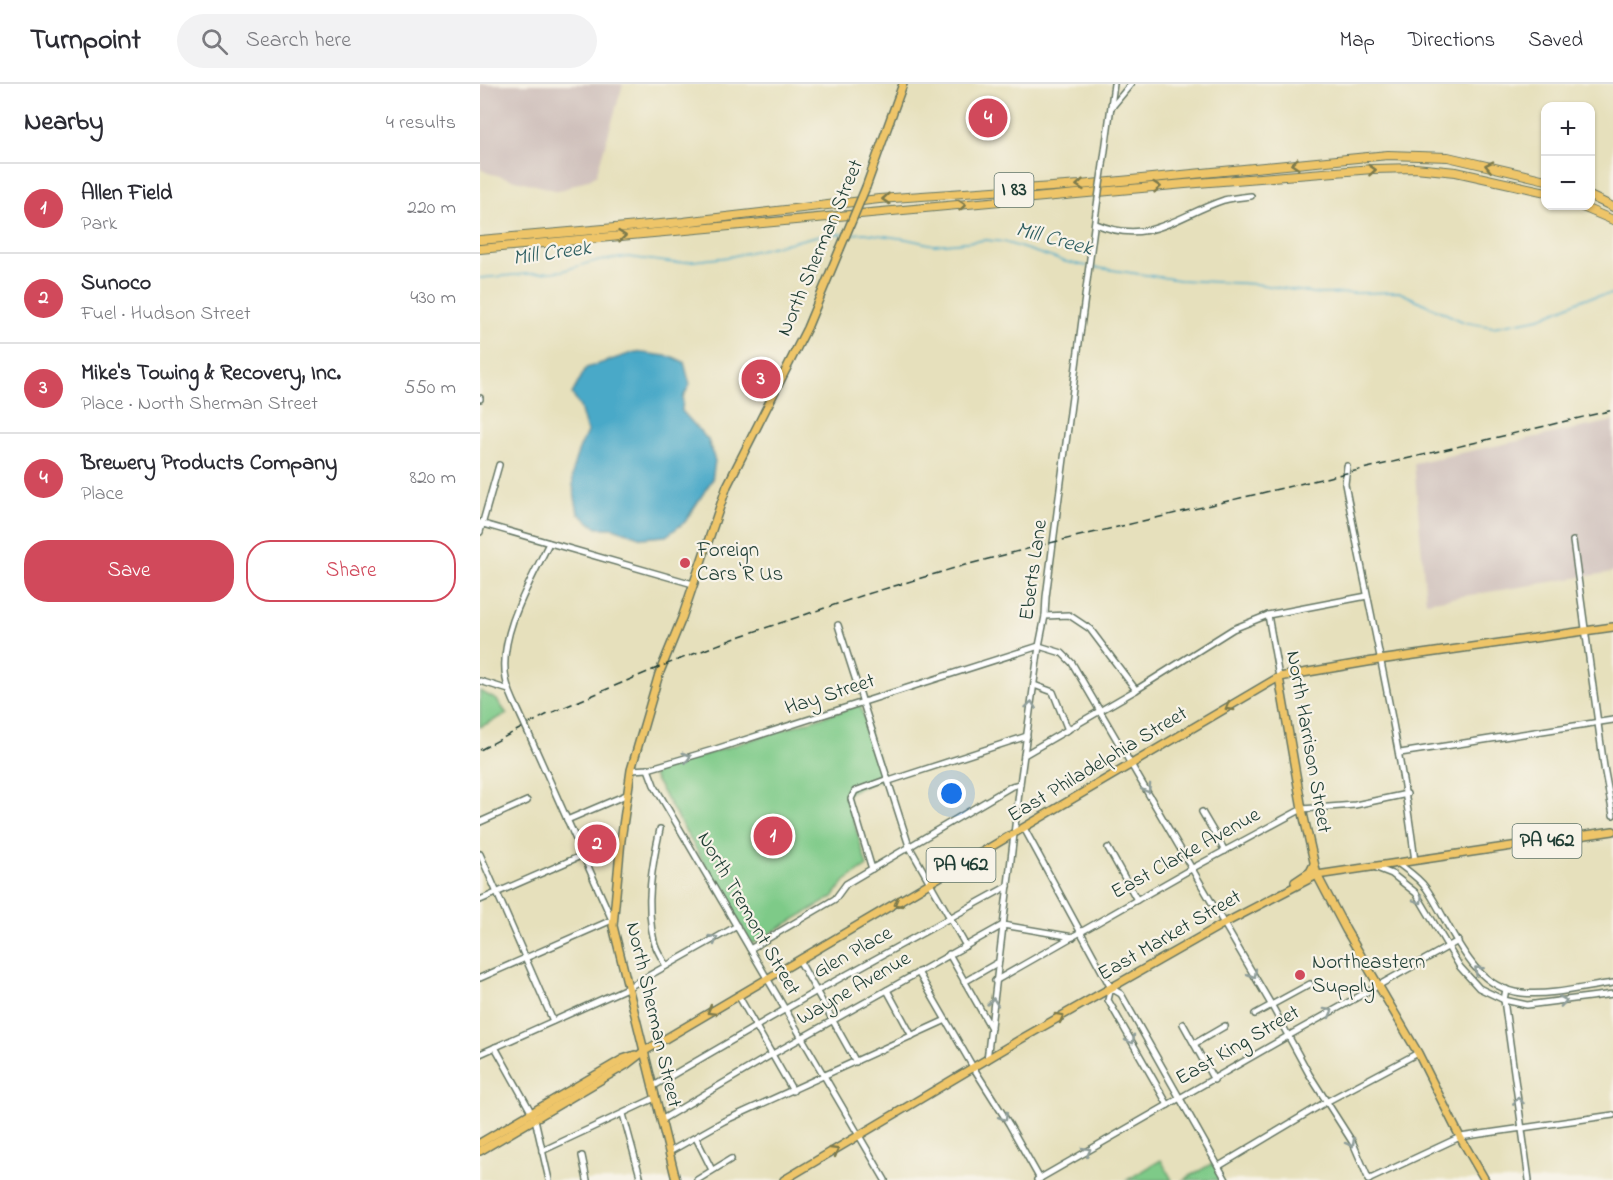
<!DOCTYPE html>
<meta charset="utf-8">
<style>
body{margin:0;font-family:"Indie Flower",sans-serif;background:#f2f2f3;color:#2b2b33}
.controls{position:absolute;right:18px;top:18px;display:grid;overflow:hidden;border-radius:12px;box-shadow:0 2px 4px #0004}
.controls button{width:54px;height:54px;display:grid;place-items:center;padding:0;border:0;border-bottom:2px solid #e1e1e2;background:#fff;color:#2b2b33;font:30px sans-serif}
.you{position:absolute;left:472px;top:710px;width:21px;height:21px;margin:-15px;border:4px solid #fff;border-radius:50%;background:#1a73e8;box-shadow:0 0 0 9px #1a73e833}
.badge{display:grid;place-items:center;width:39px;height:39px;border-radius:50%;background:#d1495b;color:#fff;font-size:20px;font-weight:700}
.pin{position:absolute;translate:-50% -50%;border:3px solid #fff;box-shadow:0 2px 6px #0006}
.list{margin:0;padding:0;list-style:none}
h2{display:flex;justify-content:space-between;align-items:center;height:78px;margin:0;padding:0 24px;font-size:26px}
h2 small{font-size:20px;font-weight:400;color:#7c7c81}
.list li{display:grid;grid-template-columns:39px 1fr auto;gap:18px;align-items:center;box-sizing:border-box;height:90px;padding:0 24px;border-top:2px solid #e1e1e2}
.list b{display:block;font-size:22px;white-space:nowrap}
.list p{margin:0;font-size:20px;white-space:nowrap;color:#7c7c81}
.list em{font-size:20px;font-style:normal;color:#7c7c81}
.actions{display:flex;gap:12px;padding:18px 24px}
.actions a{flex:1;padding:14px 0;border:2px solid #d1495b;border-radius:24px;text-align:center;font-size:21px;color:#d1495b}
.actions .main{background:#d1495b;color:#fff}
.icon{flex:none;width:33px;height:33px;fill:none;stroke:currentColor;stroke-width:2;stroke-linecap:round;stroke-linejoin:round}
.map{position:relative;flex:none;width:1133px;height:1096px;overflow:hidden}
header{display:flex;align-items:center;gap:36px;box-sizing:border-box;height:84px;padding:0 30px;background:#fff;border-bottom:2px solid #e1e1e2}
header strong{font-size:28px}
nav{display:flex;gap:33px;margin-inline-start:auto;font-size:21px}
.search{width:420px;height:54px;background:#f2f2f3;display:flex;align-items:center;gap:15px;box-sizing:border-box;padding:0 21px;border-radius:33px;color:#7c7c81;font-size:22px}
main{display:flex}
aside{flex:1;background:#fff}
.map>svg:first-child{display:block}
</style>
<header>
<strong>Turnpoint</strong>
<div class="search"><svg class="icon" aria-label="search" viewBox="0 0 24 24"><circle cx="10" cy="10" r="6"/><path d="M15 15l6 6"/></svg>Search here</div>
<nav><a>Map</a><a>Directions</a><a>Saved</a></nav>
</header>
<main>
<aside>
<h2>Nearby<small>4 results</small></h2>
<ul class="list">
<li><span class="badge">1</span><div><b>Allen Field</b><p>Park</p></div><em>220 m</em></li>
<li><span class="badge">2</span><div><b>Sunoco</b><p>Fuel · Hudson Street</p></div><em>430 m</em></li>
<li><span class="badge">3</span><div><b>Mike's Towing &amp; Recovery, Inc.</b><p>Place · North Sherman Street</p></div><em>550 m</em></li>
<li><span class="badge">4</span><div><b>Brewery Products Company</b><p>Place</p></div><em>820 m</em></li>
</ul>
<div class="actions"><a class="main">Save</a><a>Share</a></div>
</aside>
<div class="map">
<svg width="1133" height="1096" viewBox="0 0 1133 1096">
<rect width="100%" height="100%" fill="#f7f3e8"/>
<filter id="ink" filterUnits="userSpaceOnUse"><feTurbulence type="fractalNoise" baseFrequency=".0167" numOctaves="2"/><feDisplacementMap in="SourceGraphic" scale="12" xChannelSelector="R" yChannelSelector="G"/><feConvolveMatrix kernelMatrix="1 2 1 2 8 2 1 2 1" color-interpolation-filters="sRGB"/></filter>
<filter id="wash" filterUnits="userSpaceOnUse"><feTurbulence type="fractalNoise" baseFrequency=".008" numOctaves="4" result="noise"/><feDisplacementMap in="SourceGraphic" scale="24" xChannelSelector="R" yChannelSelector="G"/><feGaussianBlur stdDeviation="1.35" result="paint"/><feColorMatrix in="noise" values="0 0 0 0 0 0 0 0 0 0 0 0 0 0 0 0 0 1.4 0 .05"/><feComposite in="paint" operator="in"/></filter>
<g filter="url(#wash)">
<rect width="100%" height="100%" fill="#e6e0bc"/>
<g fill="#cfc0bb">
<path d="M 0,0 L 143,0 L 116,92 L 79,107 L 8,89 L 0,85 Z"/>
<path d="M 1133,337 L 1133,488 L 946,518 L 934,379 Z"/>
</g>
<g fill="#7eca88" stroke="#4e845e" stroke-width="1.5">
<path d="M 0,607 L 17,616 L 27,630 L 0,643 Z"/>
<path d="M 380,621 L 404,694 L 369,708 L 367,714 L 387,782 L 365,797 L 353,813 L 272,860 L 173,692 L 177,686 Z"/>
<path d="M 681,1076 L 692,1096 L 647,1096 Z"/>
<path d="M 733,1079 L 742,1096 L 703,1096 Z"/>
</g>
<path fill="#49a9c8" stroke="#34737e" stroke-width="1.5" d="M 155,268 L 193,273 L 204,278 L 210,301 L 203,313 L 202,327 L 228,356 L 235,377 L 232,396 L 205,438 L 186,452 L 162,454 L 133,444 L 117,444 L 98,429 C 90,389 89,385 107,348 L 100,323 L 92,310 L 106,284 Z"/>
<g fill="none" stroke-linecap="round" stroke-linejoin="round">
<g stroke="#49a9c8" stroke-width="1.5">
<path d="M 371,150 L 385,149 L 426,155 L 454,161 L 506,156 L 524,158 L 586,178 L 607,182"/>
<path d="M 612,183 L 700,196 L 776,200 L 839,210 L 919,208 L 984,238 L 1013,243 L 1060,234 L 1106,214 L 1133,210"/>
<path d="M 0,194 L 82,187 L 111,178 L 148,173 L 195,179 L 249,173 L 341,151 L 363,150"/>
</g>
</g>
</g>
<g filter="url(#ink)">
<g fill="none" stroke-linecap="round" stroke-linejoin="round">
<g stroke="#657664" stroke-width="8">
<g id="minor">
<path d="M 632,23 L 651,0"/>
<path d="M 623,81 L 634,0"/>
<path d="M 616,140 C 669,162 696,132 744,116 C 752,114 762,113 771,112"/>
<path d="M 0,314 L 0,315"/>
<path d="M 867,382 L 865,400 C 889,525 919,650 935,777"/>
<path d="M 0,439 L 213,500"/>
<path d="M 0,448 L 19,381"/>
<path d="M 1093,457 L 1124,683 L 1133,731"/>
<path d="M 788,531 L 799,593"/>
<path d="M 565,532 L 589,531 L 610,545 L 656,606"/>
<path d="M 358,541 L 429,762 L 486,862"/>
<path d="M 559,562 L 582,569 L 592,579 L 792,922 L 829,990 L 873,1059 L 889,1096"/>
<path d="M 0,597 L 29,606"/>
<path d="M 554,601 L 573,608 L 588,646"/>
<path d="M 38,626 C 33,616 28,606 26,595 C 18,550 50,499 69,459"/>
<path d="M 920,669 L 1133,636"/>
<path d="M 544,671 L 656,606 L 753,545 L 788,531 L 887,512"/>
<path d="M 168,685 L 174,701 L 405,1096"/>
<path d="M 151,686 L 168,685 L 236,665 L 559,562"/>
<path d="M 409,697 L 547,652"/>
<path d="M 722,728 L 745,767"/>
<path d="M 87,736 L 146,711"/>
<path d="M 0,738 L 47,717"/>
<path d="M 544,744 L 631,904"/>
<path d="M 180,745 C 172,781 165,820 174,857 C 176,866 182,874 186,882"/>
<path d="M 628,764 L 657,816"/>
<path d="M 0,770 L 73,937"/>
<path d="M 919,780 C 928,787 939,794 946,804 C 972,841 989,904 1042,909 C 1071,912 1104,903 1133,899"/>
<path d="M 894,783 L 912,790 L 936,809 L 980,883 L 999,904 L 1024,916 L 1047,921 L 1133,910"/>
<path d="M 392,785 L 371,715 L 375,707 L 408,695"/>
<path d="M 0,816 L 103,771"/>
<path d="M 270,865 L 355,815 L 366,800 L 532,702 L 540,700"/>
<path d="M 469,870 L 511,944"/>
<path d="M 319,876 L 376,978"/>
<path d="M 438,888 L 493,983 L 529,1040 L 560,1095"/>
<path d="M 0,894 L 132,836 L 48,648"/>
<path d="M 515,897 L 711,785 L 822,725 L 875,721 L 927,710"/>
<path d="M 484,898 L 517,879"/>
<path d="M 631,904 L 641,910 L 746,1096"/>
<path d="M 631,904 L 628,916 L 688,1021"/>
<path d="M 1026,905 L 1024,916 L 1049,1096"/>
<path d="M 407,906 L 432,952"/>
<path d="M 258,911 L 313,1007"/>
<path d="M 775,930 L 830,900"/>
<path d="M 703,940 L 734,996"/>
<path d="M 714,960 L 745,942"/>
<path d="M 15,963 L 55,1035 L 69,1096"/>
<path d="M 0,970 L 147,904 L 257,842"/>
<path d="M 507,976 L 540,700 L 559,562 L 565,532 L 566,513 L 616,128"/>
<path d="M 172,1003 L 335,908 L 528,802"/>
<path d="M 143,1030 L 161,1096"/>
<path d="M 181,1036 L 291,971 L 523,841 L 593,853"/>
<path d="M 216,1054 L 232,1086"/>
<path d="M 62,1067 L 175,1014"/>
<path d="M 189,1068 L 244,1037 L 466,936"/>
<path d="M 102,1072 L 107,1096"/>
<path d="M 739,1082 L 846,1018 L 938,969"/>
<path d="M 217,1096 L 251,1075"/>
<path d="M 557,1096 L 808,952 L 978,857"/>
<path d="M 888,1096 L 980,1053 L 1133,1031"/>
</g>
</g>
<g stroke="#657664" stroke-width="10">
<g id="major">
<path d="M 386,103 L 423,0"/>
<path d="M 799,593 L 822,725 L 837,791 L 866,846 L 938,969 L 980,1053 L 1005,1096"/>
<path d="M 815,798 L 830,788 L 834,780"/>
<path d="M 0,1059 L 143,975 L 155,971"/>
<path d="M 0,1067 L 146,981 L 163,968 L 799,593 L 899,576 L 1133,543"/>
<path d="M 196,1096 L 133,842 L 141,756 L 151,686 L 179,590 L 202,534 L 247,402 L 327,244 L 360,165"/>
<path d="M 304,1096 L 541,955 L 743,840 L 837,791 L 1133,747"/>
</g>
</g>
<g stroke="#657664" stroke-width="10">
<g id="highway">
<path d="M 1110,112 L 1133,123"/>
<path d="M 1100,122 L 1133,136"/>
<path d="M 0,156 L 203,138 L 399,115 L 600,101 L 908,71 L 968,73 L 1066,96"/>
<path d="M 0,165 L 705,100 L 893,85 L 935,84 L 976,88 L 1066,108"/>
</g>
</g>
<use href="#minor" stroke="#fff" stroke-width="5"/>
<use href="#major" stroke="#eec569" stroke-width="7"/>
<use href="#highway" stroke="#eec569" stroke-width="8"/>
<path stroke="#1f3d34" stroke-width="1.5" stroke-dasharray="9 4.5" stroke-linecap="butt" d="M 0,666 L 66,631 L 182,582 L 261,552 L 384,511 L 485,481 L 574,458 L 1133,326"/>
<g stroke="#657664" stroke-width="8" stroke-linecap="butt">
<g id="minor-bridge">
<path d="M 616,128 L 623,81"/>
<path d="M 38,626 L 48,648"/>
</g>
</g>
<g stroke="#657664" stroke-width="10" stroke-linecap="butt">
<path id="major-bridge" d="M 360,165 L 386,103"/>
</g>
<use href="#minor-bridge" stroke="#fff" stroke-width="5"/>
<use href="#major-bridge" stroke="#eec569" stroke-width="7"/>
</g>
<defs><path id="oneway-chevron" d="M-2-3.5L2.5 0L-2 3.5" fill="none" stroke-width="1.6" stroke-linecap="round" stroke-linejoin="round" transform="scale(1.5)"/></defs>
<g stroke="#7c7a4c">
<use href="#oneway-chevron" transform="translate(815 80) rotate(175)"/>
<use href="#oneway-chevron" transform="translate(1009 82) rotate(-167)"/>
<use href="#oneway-chevron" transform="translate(892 86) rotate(-4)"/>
<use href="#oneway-chevron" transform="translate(600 101) rotate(175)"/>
<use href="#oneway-chevron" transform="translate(677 103) rotate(-5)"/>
<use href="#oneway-chevron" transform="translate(406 115) rotate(176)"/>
<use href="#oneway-chevron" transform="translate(482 121) rotate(-5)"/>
<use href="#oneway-chevron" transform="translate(142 152) rotate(-5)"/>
<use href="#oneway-chevron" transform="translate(749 623) rotate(150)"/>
<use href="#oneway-chevron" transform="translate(418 819) rotate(149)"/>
<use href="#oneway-chevron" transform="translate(231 927) rotate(149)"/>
<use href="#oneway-chevron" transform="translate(580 933) rotate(-29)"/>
<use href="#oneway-chevron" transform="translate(355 1067) rotate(-30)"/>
</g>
<g stroke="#8f9e9a">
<use href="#oneway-chevron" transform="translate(551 621) rotate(-82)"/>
<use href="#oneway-chevron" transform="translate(207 673) rotate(-16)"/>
<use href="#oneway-chevron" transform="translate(667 705) rotate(61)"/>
<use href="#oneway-chevron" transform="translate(939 816) rotate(56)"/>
<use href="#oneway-chevron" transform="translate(234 855) rotate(-30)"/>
<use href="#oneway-chevron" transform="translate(998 886) rotate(-137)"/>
<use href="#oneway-chevron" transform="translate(773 890) rotate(59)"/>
<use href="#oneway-chevron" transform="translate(1083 917) rotate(-8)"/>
<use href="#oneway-chevron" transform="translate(513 918) rotate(-84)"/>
<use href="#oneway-chevron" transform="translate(849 928) rotate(-29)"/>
<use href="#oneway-chevron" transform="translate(651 956) rotate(60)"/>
<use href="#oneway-chevron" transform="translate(1038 1017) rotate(-98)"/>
<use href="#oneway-chevron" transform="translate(524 1033) rotate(58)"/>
<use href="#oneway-chevron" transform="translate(871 1059) rotate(61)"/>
<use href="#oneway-chevron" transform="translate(607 1067) rotate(-30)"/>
</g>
</g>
<g fill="#d1495b" stroke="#f7f3e8" stroke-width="2">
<circle cx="205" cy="479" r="6"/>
<circle cx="820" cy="891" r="6"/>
</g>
<g text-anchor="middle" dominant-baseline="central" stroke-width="4.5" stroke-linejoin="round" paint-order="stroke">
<g fill="#f7f3e8" stroke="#60746a" stroke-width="1.5">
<rect x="514.5" y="89" width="39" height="34" rx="4.5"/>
<rect x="1032.5" y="740" width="69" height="34" rx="4.5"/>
<rect x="446.5" y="764" width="69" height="34" rx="4.5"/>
</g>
<g font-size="20" font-weight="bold" fill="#1f3d34">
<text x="534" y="106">I 83</text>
<text x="1067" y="757">PA 462</text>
<text x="481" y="781">PA 462</text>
</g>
<g font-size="21" fill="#1f3d34" stroke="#f7f3e8">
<text transform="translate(341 164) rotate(-67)">North Sherman Street</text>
<text transform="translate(554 486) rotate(-82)">Eberts Lane</text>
<text transform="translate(350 611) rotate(-18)">Hay Street</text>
<text transform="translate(828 658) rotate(80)">North Harrison Street</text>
<text transform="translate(618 681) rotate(-31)">East Philadelphia Street</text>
<text transform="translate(706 770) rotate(-29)">East Clarke Avenue</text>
<text transform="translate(268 830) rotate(60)">North Tremont Street</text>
<text transform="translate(690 852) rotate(-30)">East Market Street</text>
<text transform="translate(373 869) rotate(-29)">Glen Place</text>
<text transform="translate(374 905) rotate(-30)">Wayne Avenue</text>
<text transform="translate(173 931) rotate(77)">North Sherman Street</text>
<text transform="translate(758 962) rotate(-30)">East King Street</text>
</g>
<g font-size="21" fill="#1f3d34" stroke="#f7f3e8" text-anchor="start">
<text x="217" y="467">Foreign<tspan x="217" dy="24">Cars R Us</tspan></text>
<text x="832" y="879">Northeastern<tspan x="832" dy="24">Supply</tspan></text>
</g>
<g font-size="22" font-style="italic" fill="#2c5d60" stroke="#f7f3e8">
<text transform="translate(574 156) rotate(15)">Mill Creek</text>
<text transform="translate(72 170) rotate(-8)">Mill Creek</text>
</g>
</g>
</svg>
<div class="controls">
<button>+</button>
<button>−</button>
</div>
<div class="you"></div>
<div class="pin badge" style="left:293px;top:752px">1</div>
<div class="pin badge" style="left:117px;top:760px">2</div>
<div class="pin badge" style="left:281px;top:295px">3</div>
<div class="pin badge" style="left:508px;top:34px">4</div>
</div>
</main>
